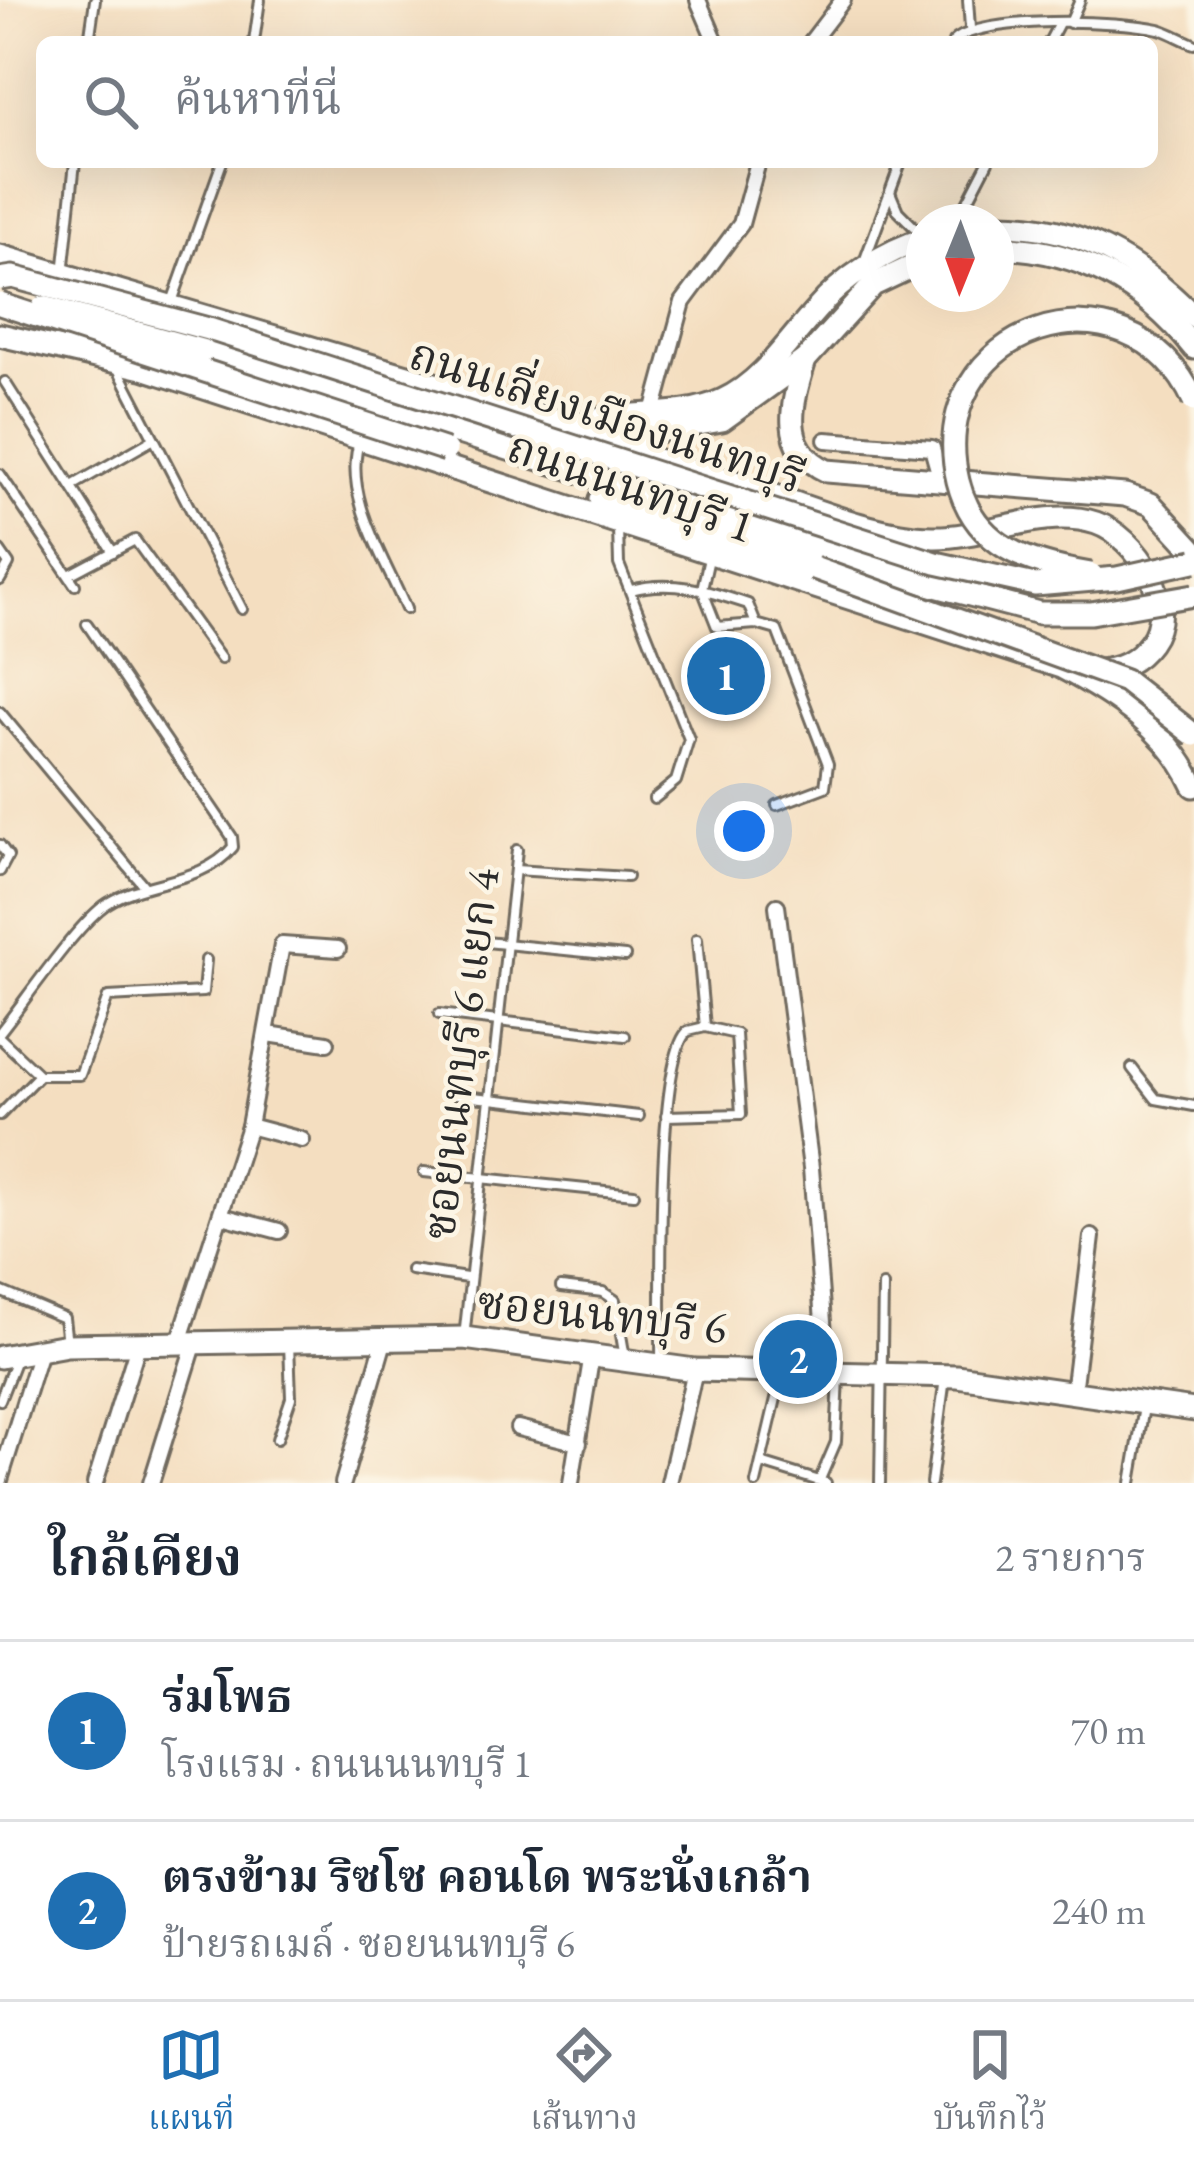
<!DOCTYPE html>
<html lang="th">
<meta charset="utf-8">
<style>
body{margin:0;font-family:"EB Garamond","Noto Serif Thai",serif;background:#f6f6f7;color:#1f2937}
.compass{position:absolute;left:906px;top:204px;width:108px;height:108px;border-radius:50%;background:#fff;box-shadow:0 12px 48px #0002;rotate:181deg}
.you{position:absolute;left:744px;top:831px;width:42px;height:42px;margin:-30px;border:9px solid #fff;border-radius:50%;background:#1a73e8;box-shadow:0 0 0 18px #1a73e833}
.badge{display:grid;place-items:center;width:78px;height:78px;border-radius:50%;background:#1f6fb2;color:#fff;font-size:39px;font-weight:700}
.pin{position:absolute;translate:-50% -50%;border:6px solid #fff;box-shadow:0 3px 12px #0006}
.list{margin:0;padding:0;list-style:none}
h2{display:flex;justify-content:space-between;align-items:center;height:156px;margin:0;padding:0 48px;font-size:51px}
h2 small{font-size:39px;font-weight:400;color:#747a83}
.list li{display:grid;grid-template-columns:78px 1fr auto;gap:36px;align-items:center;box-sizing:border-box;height:180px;padding:0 48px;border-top:3px solid #e0e1e3}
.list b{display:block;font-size:45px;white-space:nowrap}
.list p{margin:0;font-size:39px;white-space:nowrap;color:#747a83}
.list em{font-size:39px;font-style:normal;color:#747a83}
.icon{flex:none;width:66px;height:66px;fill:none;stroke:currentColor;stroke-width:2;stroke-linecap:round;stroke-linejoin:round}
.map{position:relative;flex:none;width:1194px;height:1483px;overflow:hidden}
.search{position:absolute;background:#fff;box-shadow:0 12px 48px #0002;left:36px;right:36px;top:36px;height:132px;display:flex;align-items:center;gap:30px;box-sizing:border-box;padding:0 42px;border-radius:18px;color:#747a83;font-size:45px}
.sheet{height:516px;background:#fff}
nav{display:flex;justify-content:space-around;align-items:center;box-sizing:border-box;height:168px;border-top:3px solid #e0e1e3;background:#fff;font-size:33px;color:#747a83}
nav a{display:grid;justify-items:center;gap:6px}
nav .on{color:#1f6fb2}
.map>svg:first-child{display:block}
</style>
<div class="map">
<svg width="1194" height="1483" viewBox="0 0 1194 1483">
<rect width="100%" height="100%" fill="#fcf5e5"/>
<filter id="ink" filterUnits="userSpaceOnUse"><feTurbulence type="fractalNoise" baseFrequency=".00833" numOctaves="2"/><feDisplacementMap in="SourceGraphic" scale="24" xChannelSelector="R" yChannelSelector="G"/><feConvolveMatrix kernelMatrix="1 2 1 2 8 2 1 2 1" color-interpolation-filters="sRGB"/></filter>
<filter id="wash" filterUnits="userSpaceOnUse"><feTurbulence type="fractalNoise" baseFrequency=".004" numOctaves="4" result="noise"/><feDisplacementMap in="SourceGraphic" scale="48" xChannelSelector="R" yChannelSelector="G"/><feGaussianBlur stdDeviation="2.7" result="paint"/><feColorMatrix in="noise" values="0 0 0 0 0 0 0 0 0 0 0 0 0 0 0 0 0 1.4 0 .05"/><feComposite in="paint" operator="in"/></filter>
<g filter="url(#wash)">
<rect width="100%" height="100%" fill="#f4dec0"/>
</g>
<g filter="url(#ink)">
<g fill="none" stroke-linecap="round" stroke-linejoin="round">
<g stroke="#716a5f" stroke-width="14">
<g id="lane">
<path d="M 968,0 L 970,28"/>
<path d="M 1070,23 L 1080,0"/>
<path d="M 89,42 L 95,0"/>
<path d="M 254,42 L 260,0"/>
<path d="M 953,42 C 978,15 1120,20 1159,29 C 1170,32 1183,40 1194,44"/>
<path d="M 1049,42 L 1058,25"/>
<path d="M 890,192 L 898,211 L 923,236"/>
<path d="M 957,222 L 988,162"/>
<path d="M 864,262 L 901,162"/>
<path d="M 63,274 L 75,162"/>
<path d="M 172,302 L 222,162"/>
<path d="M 116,365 L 242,609"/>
<path d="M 5,382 L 113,552"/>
<path d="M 360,439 C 341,494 385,559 406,609"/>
<path d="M 0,474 L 75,585"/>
<path d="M 72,486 L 154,439"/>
<path d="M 618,527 L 619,564 L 689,739 L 676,781 L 654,799"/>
<path d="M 0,551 L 9,564 L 0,580"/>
<path d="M 710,554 L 702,589 L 717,627 L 756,624 L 777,630 L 828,764 L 825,787 L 777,805"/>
<path d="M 69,575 L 135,540 L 221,659"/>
<path d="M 631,590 C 672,579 709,591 748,604 L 756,624"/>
<path d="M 0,712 L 144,886"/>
<path d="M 0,845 L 8,856 L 0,871"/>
<path d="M 515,870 L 627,877"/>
<path d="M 697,939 L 705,1027"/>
<path d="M 476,941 L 625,956"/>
<path d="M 439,1014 L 625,1036"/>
<path d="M 0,1032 C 25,1001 78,922 108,903 C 146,879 203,884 233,847 L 232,837 L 87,624"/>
<path d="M 0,1038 L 39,1075"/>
<path d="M 1132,1068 L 1156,1099 L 1194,1106"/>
<path d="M 447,1094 L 639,1116"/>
<path d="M 0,1115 L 39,1075 L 80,1075 L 108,997 L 203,992 L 206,960"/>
<path d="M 424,1172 L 634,1194"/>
<path d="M 411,1270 L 467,1278"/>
<path d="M 561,1287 L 603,1292 L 615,1300 L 625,1358"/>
<path d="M 0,1291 L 64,1318 L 67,1343"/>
<path d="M 464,1338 L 517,850"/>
<path d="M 661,1363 C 662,1308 655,1058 688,1031 L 705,1027 L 736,1034 L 741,1114 L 666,1116"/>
<path d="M 0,1400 L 16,1359"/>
<path d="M 277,1439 L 291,1398 L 289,1343"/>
<path d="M 761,1463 L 826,1483"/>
<path d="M 821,1477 L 836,1442 L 839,1375"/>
<path d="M 756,1483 L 782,1373"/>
<path d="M 880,1483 L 883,1286"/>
<path d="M 931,1483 L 945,1378"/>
<path d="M 1131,1483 L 1144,1407"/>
</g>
</g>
<g stroke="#716a5f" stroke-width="20">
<g id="street">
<path d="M 698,0 L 716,42"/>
<path d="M 811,42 L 843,0"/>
<path d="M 652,416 L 683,302 L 741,224 L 758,162"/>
<path d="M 826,440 L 932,448 L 941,480"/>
<path d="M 777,906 L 811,1168 L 827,1373"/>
<path d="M 268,1034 L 327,1043"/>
<path d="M 249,1126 L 302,1140"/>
<path d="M 222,1216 L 279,1231"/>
<path d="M 178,1345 L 249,1126 L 282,945 L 338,949"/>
<path d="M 1073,1393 L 1092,1237"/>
<path d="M 518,1428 L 579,1443"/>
<path d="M 0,1480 L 41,1348"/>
<path d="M 95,1483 L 138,1345"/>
<path d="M 151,1483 L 194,1345"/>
<path d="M 343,1483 L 385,1338"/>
<path d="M 571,1483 L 592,1354"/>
<path d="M 669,1483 L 695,1370"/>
</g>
</g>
<g stroke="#716a5f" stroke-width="27">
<g id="secondary">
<path d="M 996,225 C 1078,224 1138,260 1194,317"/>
<path d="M 996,247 C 1079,249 1143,284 1194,348"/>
<path d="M 0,256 L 577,426 L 607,440 L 722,420 L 805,360 L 873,285 L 924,261"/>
<path d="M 0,335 L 143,368 L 1061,667 C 1114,695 1168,729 1194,786"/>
<path d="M 204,351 L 928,584 L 1039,613"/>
<path d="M 805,360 C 792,403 778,448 827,471 L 1125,495 L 1151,504 L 1194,551"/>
<path d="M 577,426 C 622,407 676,422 723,400 C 761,383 789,340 816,310 C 843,278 885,251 924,239"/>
<path d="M 607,440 C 643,460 690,468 729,480 C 789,499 873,537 933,537 C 987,538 1043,506 1096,523 C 1137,537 1179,604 1150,643 C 1136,662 1119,670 1096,671"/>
<path d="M 600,499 L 828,573"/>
<path d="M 0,1357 L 67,1345 L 464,1338 L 695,1370 L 957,1376 L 1194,1410"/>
</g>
</g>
<use href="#lane" stroke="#fff" stroke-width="8"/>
<use href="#street" stroke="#fff" stroke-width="14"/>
<use href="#secondary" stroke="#fff" stroke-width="21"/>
<g stroke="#716a5f" stroke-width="27" stroke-linecap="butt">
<g id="secondary-bridge">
<path d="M 0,279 L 13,277 L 212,330 L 936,563 L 1035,585 L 1117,578 L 1194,561"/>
<path d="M 0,304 L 446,450"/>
<path d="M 43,307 L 204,351"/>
<path d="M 814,568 L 1125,681 L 1194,735"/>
<path d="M 1091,574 C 1029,564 974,547 958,481 C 922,328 1128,258 1194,401"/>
<path d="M 1039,613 L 1091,613 L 1194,595"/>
</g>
</g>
<use href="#secondary-bridge" stroke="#fff" stroke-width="21"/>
</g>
</g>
<g text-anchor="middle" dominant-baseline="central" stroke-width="9" stroke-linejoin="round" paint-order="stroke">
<g font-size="45" fill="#2b2b2b" stroke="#fcf5e5">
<text transform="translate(607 415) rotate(18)">ถนนเลี่ยงเมืองนนทบุรี</text>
<text transform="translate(631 486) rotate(19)">ถนนนนทบุรี 1</text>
<text transform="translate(460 1054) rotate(-83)">ซอยนนทบุรี 6 แยก 4</text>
<text transform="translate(602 1314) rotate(6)">ซอยนนทบุรี 6</text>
</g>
</g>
</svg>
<svg class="compass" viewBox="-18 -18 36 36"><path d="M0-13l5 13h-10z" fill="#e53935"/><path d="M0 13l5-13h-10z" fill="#747a83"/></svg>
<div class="you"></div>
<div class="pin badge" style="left:726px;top:676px">1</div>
<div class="pin badge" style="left:798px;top:1359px">2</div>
<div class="search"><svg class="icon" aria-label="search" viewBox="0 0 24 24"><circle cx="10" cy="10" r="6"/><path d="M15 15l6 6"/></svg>ค้นหาที่นี่</div>
</div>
<section class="sheet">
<h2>ใกล้เคียง<small>2 รายการ</small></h2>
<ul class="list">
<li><span class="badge">1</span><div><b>ร่มโพธ</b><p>โรงแรม · ถนนนนทบุรี 1</p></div><em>70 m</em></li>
<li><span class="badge">2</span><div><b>ตรงข้าม ริซโซ คอนโด พระนั่งเกล้า</b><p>ป้ายรถเมล์ · ซอยนนทบุรี 6</p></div><em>240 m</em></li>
</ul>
</section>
<nav>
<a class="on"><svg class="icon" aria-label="map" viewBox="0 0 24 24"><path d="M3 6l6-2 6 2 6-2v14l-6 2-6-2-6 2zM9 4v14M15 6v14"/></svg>แผนที่</a>
<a><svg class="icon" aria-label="directions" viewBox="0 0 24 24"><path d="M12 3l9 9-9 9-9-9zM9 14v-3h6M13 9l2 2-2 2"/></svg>เส้นทาง</a>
<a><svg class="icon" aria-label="saved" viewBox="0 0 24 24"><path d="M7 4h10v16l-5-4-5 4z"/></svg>บันทึกไว้</a>
</nav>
